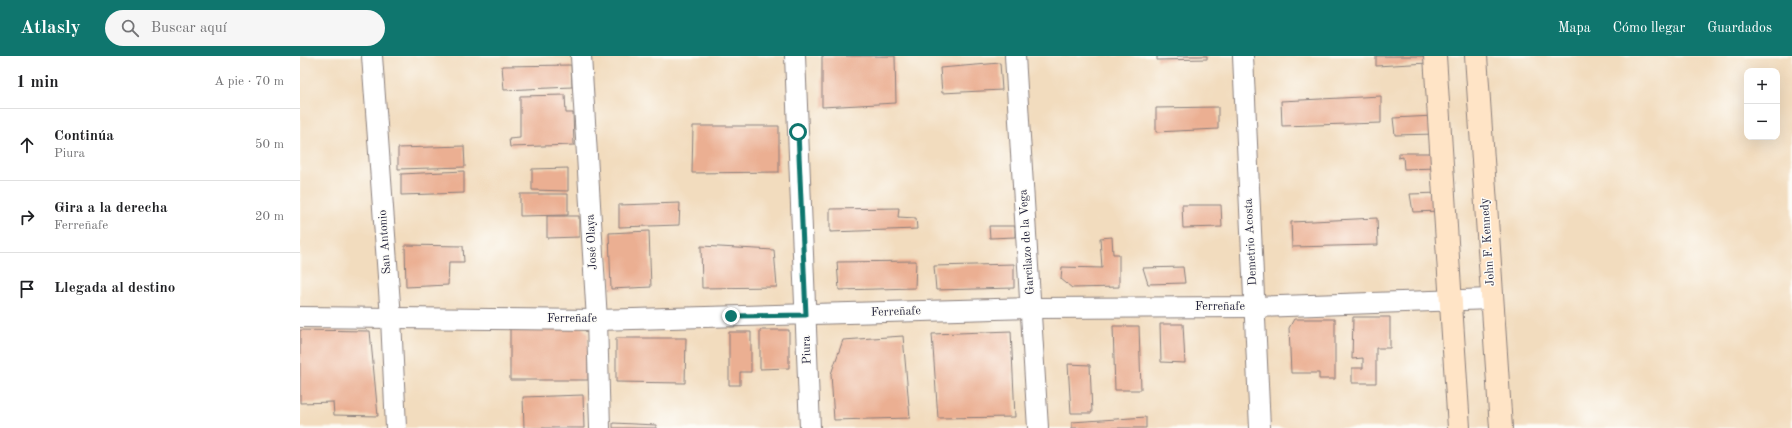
<!DOCTYPE html>
<html lang="es">
<meta charset="utf-8">
<style>
body{margin:0;font-family:"Old Standard TT",serif;background:#f6f6f6;color:#202124}
.controls{position:absolute;right:12px;top:12px;display:grid;overflow:hidden;border-radius:8px;box-shadow:0 4px 16px #0002}
.controls button{width:36px;height:36px;display:grid;place-items:center;padding:0;border:0;border-bottom:1px solid #e0e0e0;background:#fff;color:#202124;font:20px sans-serif}
.stop{position:absolute;width:12px;height:12px;margin:-9px;border:3px solid #0f766e;border-radius:50%;background:#fff}
.stop.end{background:#0f766e;border-color:#fff;box-shadow:0 1px 4px #0008}
.list{margin:0;padding:0;list-style:none}
h2{display:flex;justify-content:space-between;align-items:center;height:52px;margin:0;padding:0 16px;font-size:17px}
h2 small{font-size:13px;font-weight:400;color:#757577}
.list li{display:grid;grid-template-columns:26px 1fr auto;gap:12px;align-items:center;box-sizing:border-box;height:72px;padding:0 16px;border-top:1px solid #e0e0e0}
.list b{display:block;font-size:15px;white-space:nowrap}
.list p{margin:0;font-size:13px;white-space:nowrap;color:#757577}
.list em{font-size:13px;font-style:normal;color:#757577}
.icon{flex:none;width:22px;height:22px;fill:none;stroke:currentColor;stroke-width:2;stroke-linecap:round;stroke-linejoin:round}
.map{position:relative;flex:none;width:1492px;height:372px;overflow:hidden}
header{display:flex;align-items:center;gap:24px;box-sizing:border-box;height:56px;padding:0 20px;background:#0f766e;color:#fff}
header strong{font-size:19px}
nav{display:flex;gap:22px;margin-inline-start:auto;font-size:14px}
.search{width:280px;height:36px;background:#f6f6f6;display:flex;align-items:center;gap:10px;box-sizing:border-box;padding:0 14px;border-radius:22px;color:#757577;font-size:15px}
main{display:flex}
aside{flex:1;background:#fff}
.map>svg:first-child{display:block}
</style>
<header>
<strong>Atlasly</strong>
<div class="search"><svg class="icon" aria-label="search" viewBox="0 0 24 24"><circle cx="10" cy="10" r="6"/><path d="M15 15l6 6"/></svg>Buscar aquí</div>
<nav><a>Mapa</a><a>Cómo llegar</a><a>Guardados</a></nav>
</header>
<main>
<aside>
<h2>1 min<small>A pie · 70 m</small></h2>
<ul class="list">
<li><svg class="icon" aria-label="ahead" viewBox="0 0 24 24"><path d="M12 20V5M6 11l6-6 6 6"/></svg><div><b>Continúa</b><p>Piura</p></div><em>50 m</em></li>
<li><svg class="icon" aria-label="right" viewBox="0 0 24 24"><path d="M7 20v-9h11M14 6l5 5-5 5"/></svg><div><b>Gira a la derecha</b><p>Ferreñafe</p></div><em>20 m</em></li>
<li><svg class="icon" aria-label="arrive" viewBox="0 0 24 24"><path d="M6 21V4h12l-3 4 3 4H6"/></svg><div><b>Llegada al destino</b></div></li>
</ul>
</aside>
<div class="map">
<svg width="1492" height="372" viewBox="0 0 1492 372">
<rect width="100%" height="100%" fill="#fdfcf7"/>
<filter id="ink" filterUnits="userSpaceOnUse"><feTurbulence type="fractalNoise" baseFrequency=".025" numOctaves="2"/><feDisplacementMap in="SourceGraphic" scale="8" xChannelSelector="R" yChannelSelector="G"/><feConvolveMatrix kernelMatrix="1 2 1 2 8 2 1 2 1" color-interpolation-filters="sRGB"/></filter>
<filter id="wash" filterUnits="userSpaceOnUse"><feTurbulence type="fractalNoise" baseFrequency=".012" numOctaves="4" result="noise"/><feDisplacementMap in="SourceGraphic" scale="16" xChannelSelector="R" yChannelSelector="G"/><feGaussianBlur stdDeviation="0.9" result="paint"/><feColorMatrix in="noise" values="0 0 0 0 0 0 0 0 0 0 0 0 0 0 0 0 0 1.4 0 .05"/><feComposite in="paint" operator="in"/></filter>
<g filter="url(#wash)">
<rect width="100%" height="100%" fill="#f2dcbe"/>
<g id="blocks">
<g fill="#ebaf92">
<path d="M 522,0 L 595,0 L 596,47 L 522,51 Z"/>
<path d="M 857,0 L 907,0 L 907,3 L 857,4 Z"/>
<path d="M 1076,0 L 1128,0 L 1128,7 L 1076,10 Z"/>
<path d="M 700,7 L 702,34 L 642,37 L 640,12 Z"/>
<path d="M 271,9 L 272,31 L 204,34 L 202,10 Z"/>
<path d="M 265,39 L 266,57 L 273,57 L 274,89 L 210,91 L 209,83 L 220,82 L 220,40 Z"/>
<path d="M 1081,40 L 1081,67 L 982,70 L 981,45 Z"/>
<path d="M 918,51 L 918,73 L 856,76 L 856,52 Z"/>
<path d="M 1134,60 L 1135,78 L 1095,79 L 1093,62 Z"/>
<path d="M 393,70 L 479,70 L 479,116 L 392,117 Z"/>
<path d="M 164,90 L 165,111 L 98,113 L 98,92 Z"/>
<path d="M 1098,97 L 1138,97 L 1138,112 L 1104,113 L 1103,101 L 1098,102 Z"/>
<path d="M 268,112 L 268,135 L 232,134 L 232,113 Z"/>
<path d="M 164,115 L 164,137 L 101,139 L 101,118 Z"/>
<path d="M 1140,137 L 1140,155 L 1113,156 L 1110,138 Z"/>
<path d="M 220,138 L 268,138 L 268,159 L 220,160 Z"/>
<path d="M 380,147 L 379,169 L 319,171 L 319,149 Z"/>
<path d="M 882,149 L 921,149 L 922,171 L 883,172 Z"/>
<path d="M 599,152 L 598,161 L 616,162 L 617,173 L 530,176 L 530,153 Z"/>
<path d="M 247,160 L 279,160 L 279,181 L 247,182 Z"/>
<path d="M 1077,162 L 1078,189 L 992,191 L 991,166 Z"/>
<path d="M 689,170 L 715,170 L 715,181 L 690,182 Z"/>
<path d="M 349,175 L 351,231 L 311,233 L 309,177 Z"/>
<path d="M 812,181 L 813,198 L 819,198 L 819,231 L 772,232 L 761,223 L 762,211 L 802,212 L 800,182 Z"/>
<path d="M 105,189 L 163,190 L 164,206 L 149,206 L 148,229 L 106,231 Z"/>
<path d="M 401,190 L 474,194 L 477,231 L 402,232 Z"/>
<path d="M 616,205 L 615,232 L 539,234 L 537,206 Z"/>
<path d="M 714,208 L 714,232 L 636,234 L 634,210 Z"/>
<path d="M 883,211 L 885,227 L 848,228 L 843,212 Z"/>
<path d="M 1053,261 L 1090,261 L 1090,292 L 1076,292 L 1076,327 L 1052,327 L 1052,312 L 1063,312 L 1063,302 L 1052,303 Z"/>
<path d="M 994,263 L 1035,263 L 1035,323 L 1019,323 L 1019,317 L 991,317 L 989,272 Z"/>
<path d="M 860,268 L 883,268 L 885,307 L 861,306 Z"/>
<path d="M 210,270 L 282,271 L 288,278 L 288,324 L 210,324 Z"/>
<path d="M 813,270 L 839,270 L 841,334 L 815,334 Z"/>
<path d="M 0,274 L 70,275 L 78,360 L 34,359 L 33,346 L 0,347 Z"/>
<path d="M 460,274 L 489,274 L 489,312 L 460,313 Z"/>
<path d="M 711,275 L 715,361 L 638,362 L 632,278 Z"/>
<path d="M 429,276 L 451,276 L 451,316 L 440,316 L 440,329 L 429,329 Z"/>
<path d="M 603,280 L 610,362 L 534,364 L 531,318 L 543,284 Z"/>
<path d="M 316,282 L 386,282 L 385,327 L 316,326 Z"/>
<path d="M 768,308 L 790,309 L 792,357 L 771,357 Z"/>
<path d="M 283,339 L 284,372 L 224,372 L 223,341 Z"/>
<path d="M 846,361 L 846,372 L 772,372 L 772,366 Z"/>
<path d="M 313,367 L 356,369 L 356,372 L 313,372 Z"/>
</g>
</g>
</g>
<g filter="url(#ink)">
<use href="#blocks" fill-opacity="0" stroke="#8a7f7c" stroke-width="1"/>
<g fill="none" stroke-linecap="round" stroke-linejoin="round">
<g stroke="#8a7f7c" stroke-width="22">
<g id="street">
<path d="M 72,0 L 91,262 L 96,372"/>
<path d="M 281,0 L 297,264 L 300,372"/>
<path d="M 495,0 L 510,372"/>
<path d="M 715,0 L 738,372"/>
<path d="M 943,0 L 960,372"/>
<path d="M 0,261 L 297,264 L 731,252 L 954,251 L 1192,243"/>
</g>
</g>
<g stroke="#8a7f7c" stroke-width="24">
<g id="secondary">
<path d="M 1135,0 L 1159,372"/>
<path d="M 1176,0 L 1201,372"/>
</g>
</g>
<use href="#street" stroke="#fff" stroke-width="20"/>
<use href="#secondary" stroke="#ffe4c6" stroke-width="22"/>
</g>
</g>
<g fill="none" stroke-linecap="round" stroke-linejoin="round" filter="url(#ink)">
<path stroke="#0f766e" stroke-width="5" d="M 431,260 L 506,259 L 498,76"/>
</g>
<g text-anchor="middle" dominant-baseline="central" stroke-width="3" stroke-linejoin="round" paint-order="stroke">
<g font-size="12" fill="#22223b" stroke="#fdfcf7">
<text transform="translate(85 186) rotate(-94)">San Antonio</text>
<text transform="translate(292 186) rotate(-93)">José Olaya</text>
<text transform="translate(727 186) rotate(-94)">Garcilazo de la Vega</text>
<text transform="translate(951 186) rotate(-93)">Demetrio Acosta</text>
<text transform="translate(1188 186) rotate(-94)">John F. Kennedy</text>
<text x="920" y="251">Ferreñafe</text>
<text transform="translate(596 256) rotate(-2)">Ferreñafe</text>
<text x="272" y="263">Ferreñafe</text>
<text transform="translate(507 294) rotate(-92)">Piura</text>
</g>
</g>
</svg>
<div class="controls">
<button>+</button>
<button>−</button>
</div>
<div class="stop" style="left:498px;top:76px"></div>
<div class="stop end" style="left:431px;top:260px"></div>
</div>
</main>
